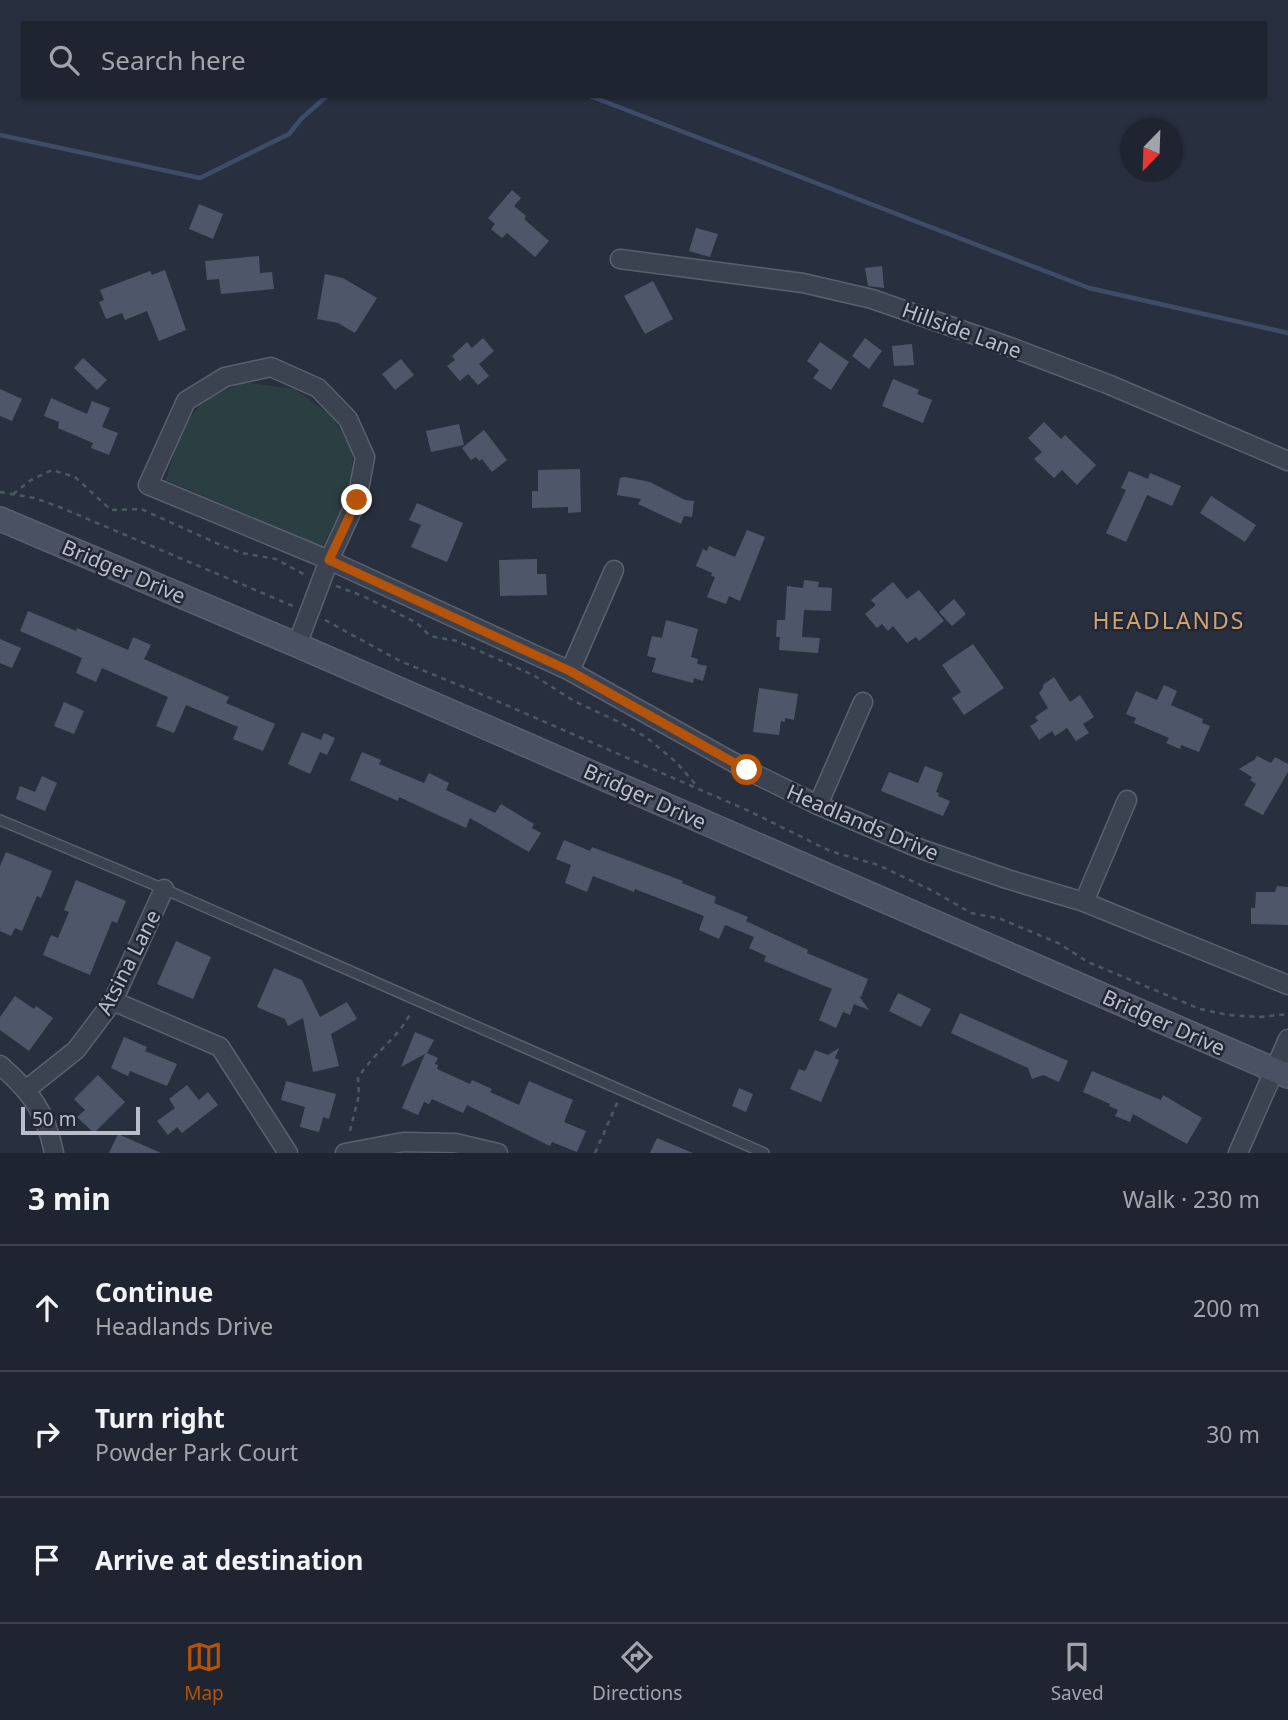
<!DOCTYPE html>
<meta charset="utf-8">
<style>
body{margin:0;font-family:"Noto Sans",sans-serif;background:#2b303c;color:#f1f3f6}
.compass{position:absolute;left:1120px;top:119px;width:63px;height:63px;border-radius:50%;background:#1e2430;box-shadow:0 2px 5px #0004;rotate:203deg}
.scale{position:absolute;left:21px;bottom:18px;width:119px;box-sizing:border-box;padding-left:7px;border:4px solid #b9beca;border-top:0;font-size:19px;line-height:24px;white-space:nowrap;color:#b9beca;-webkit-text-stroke:5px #212735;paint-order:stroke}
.stop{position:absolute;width:21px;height:21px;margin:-16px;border:5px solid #b45309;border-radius:50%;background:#fff}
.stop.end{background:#b45309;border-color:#fff;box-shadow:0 2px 7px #0008}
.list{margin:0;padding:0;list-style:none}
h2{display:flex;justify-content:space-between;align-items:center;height:91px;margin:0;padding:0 28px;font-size:30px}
h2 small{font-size:23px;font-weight:400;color:#a1a4ab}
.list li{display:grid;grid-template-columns:46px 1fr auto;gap:21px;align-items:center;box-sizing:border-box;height:126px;padding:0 28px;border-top:2px solid #3c414c}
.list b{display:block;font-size:26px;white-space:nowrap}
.list p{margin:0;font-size:23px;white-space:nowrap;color:#a1a4ab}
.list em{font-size:23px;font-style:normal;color:#a1a4ab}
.icon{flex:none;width:38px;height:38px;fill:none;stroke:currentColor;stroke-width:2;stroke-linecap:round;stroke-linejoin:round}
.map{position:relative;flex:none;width:1288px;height:1153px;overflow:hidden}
.search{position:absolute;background:#1e2430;box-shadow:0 2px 5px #0004;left:21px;right:21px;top:21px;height:77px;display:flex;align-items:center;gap:18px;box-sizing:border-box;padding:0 24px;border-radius:0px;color:#a1a4ab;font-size:26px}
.sheet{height:469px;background:#1e2430}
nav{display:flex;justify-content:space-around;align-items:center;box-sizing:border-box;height:98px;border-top:2px solid #3c414c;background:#1e2430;font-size:19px;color:#a1a4ab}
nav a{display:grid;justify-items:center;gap:4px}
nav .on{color:#b45309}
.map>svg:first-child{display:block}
</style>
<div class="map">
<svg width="1288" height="1153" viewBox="0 0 1288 1153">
<rect width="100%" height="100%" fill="#283040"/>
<path fill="#2b3e42" d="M 243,382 L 294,389 L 332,416 L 353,451 L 351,491 L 322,546 L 166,480 L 181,430 L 203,401 Z"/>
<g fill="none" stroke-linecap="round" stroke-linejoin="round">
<g stroke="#3f4c68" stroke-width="4.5">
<path d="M 590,96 L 1089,288 L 1288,333"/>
<path d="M 0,135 L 200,178 L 289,134 L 301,119 L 327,96"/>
</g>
</g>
<g fill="#4e5769">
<path d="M 512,190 L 521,198 L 514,206 L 526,216 L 524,219 L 549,241 L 535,257 L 507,233 L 502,238 L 491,229 L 495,224 L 488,218 Z"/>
<path d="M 199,204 L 223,214 L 213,239 L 189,229 Z"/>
<path d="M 696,228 L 718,234 L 710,257 L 689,251 Z"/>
<path d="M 259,256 L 260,273 L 272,272 L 274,289 L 221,294 L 219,279 L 207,280 L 205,261 Z"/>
<path d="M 882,266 L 884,288 L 868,286 L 865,268 Z"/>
<path d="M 165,270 L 186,330 L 159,341 L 147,311 L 125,320 L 122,313 L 106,319 L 99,302 L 104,300 L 100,290 L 150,271 L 152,275 Z"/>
<path d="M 325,274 L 343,278 L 377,298 L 355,333 L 338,323 L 317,319 Z"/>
<path d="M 653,281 L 673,319 L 645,334 L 624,296 Z"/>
<path d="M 483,338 L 494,351 L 479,364 L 489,376 L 478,385 L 468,374 L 460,381 L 447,366 L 455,360 L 452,356 L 467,342 L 472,348 Z"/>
<path d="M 865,338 L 882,351 L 869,369 L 852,356 Z"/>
<path d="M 820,342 L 849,362 L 831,390 L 813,378 L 819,370 L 807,361 Z"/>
<path d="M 912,344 L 914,365 L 894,366 L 892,346 Z"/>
<path d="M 83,358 L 107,380 L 97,390 L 74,368 Z"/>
<path d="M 401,359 L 414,375 L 395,390 L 382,374 Z"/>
<path d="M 893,379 L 919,390 L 917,394 L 932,400 L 923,423 L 882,406 Z"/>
<path d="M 0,389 L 22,399 L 12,421 L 0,416 Z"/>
<path d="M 51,398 L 87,414 L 92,401 L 110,408 L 102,427 L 118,433 L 109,455 L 91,448 L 93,443 L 58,428 L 59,422 L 44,416 Z"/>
<path d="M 1044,422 L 1061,439 L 1065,435 L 1096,465 L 1077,485 L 1062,470 L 1054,478 L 1034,459 L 1042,452 L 1028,438 Z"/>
<path d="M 459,424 L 464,445 L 431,452 L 426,431 Z"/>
<path d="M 484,430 L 507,460 L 492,472 L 482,459 L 479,461 L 476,457 L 471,460 L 462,448 Z"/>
<path d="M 580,469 L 581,512 L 568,513 L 568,507 L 532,508 L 532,491 L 538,491 L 538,470 Z"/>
<path d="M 1129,471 L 1148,479 L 1150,473 L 1181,486 L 1172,506 L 1147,495 L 1126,542 L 1106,533 L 1126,490 L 1121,488 Z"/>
<path d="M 625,477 L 650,482 L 685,500 L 694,501 L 692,517 L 684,516 L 681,524 L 638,504 L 641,499 L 617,495 L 620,478 Z"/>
<path d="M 1211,496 L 1256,525 L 1245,542 L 1200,513 Z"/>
<path d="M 417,503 L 463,523 L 447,562 L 411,547 L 421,525 L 409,520 Z"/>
<path d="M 747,530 L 765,537 L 740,601 L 729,596 L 726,604 L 707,597 L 715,577 L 711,576 L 712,573 L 696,566 L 703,549 L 707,551 L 709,546 L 735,557 Z"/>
<path d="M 537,559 L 537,574 L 546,574 L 547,595 L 500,596 L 499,560 Z"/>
<path d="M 804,580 L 819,582 L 818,587 L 832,588 L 831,611 L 804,610 L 802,637 L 820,638 L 818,653 L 779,650 L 780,637 L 776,637 L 777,620 L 785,620 L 787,586 L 803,588 Z"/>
<path d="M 893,582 L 907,599 L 919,590 L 944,621 L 919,641 L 916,637 L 907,643 L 893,626 L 888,631 L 882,624 L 877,628 L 865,614 L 876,605 L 871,600 Z"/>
<path d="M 954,599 L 966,614 L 952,626 L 939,612 Z"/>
<path d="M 28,611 L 76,631 L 77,628 L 128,650 L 133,637 L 151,645 L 144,659 L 229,697 L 226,703 L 275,724 L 263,751 L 233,739 L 238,727 L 186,705 L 174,733 L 156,726 L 168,697 L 102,668 L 96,682 L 76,673 L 82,658 L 20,631 Z"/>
<path d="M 666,620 L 698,629 L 691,657 L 698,659 L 697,664 L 707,666 L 703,681 L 694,678 L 693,683 L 652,672 L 656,658 L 647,656 L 652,636 L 662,638 Z"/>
<path d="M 0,639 L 21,648 L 12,668 L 0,663 Z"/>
<path d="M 973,644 L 1004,688 L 964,715 L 952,698 L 961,692 L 942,665 Z"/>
<path d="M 1054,677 L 1070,702 L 1080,695 L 1094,717 L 1083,724 L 1089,733 L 1076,741 L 1067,728 L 1055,736 L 1052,731 L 1039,740 L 1030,726 L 1038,721 L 1035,717 L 1048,708 L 1039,693 L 1043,688 L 1043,685 Z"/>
<path d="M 1164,685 L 1177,691 L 1171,705 L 1203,719 L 1202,723 L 1210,726 L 1199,752 L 1181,745 L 1180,749 L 1166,743 L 1169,738 L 1134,723 L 1136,718 L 1126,714 L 1136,691 L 1157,700 Z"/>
<path d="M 759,688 L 798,694 L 794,720 L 785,718 L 785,722 L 781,721 L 779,735 L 753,732 Z"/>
<path d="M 64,702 L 84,711 L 74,734 L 54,726 Z"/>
<path d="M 302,732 L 321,740 L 324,733 L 335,738 L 327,755 L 320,752 L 310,774 L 288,764 Z"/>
<path d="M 362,752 L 381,760 L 379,764 L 424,783 L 429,773 L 449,783 L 446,790 L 495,813 L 501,804 L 534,824 L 532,828 L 541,833 L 529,852 L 470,818 L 466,828 L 399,797 L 398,801 L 350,780 Z"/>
<path d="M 1257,756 L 1271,763 L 1275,757 L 1288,764 L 1288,772 L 1263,815 L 1244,805 L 1256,784 L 1250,780 L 1252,777 L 1239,769 L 1254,760 Z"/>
<path d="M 925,766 L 943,773 L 936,792 L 939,793 L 938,796 L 950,801 L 943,816 L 881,791 L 889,772 L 918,783 Z"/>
<path d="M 42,776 L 57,783 L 45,811 L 16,799 L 20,786 L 35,792 Z"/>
<path d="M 564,840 L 590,851 L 592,847 L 683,881 L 682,883 L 716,897 L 714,903 L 748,917 L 746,921 L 808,950 L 807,953 L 868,979 L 861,997 L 859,996 L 869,1010 L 854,1004 L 850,1015 L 843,1012 L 836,1028 L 819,1020 L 832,989 L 764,961 L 766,956 L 749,948 L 754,937 L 725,925 L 719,939 L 699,930 L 704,916 L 635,889 L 634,892 L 593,876 L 587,892 L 565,883 L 571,865 L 556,859 Z"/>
<path d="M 6,852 L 52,871 L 41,898 L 37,896 L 22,931 L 15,928 L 11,936 L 0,931 L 0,866 Z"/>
<path d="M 76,880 L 126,901 L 117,923 L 112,921 L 90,975 L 43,955 L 51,935 L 58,938 L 69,912 L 64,910 Z"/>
<path d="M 1277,886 L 1288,887 L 1288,925 L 1251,924 L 1251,908 L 1255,908 L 1256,892 L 1275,892 Z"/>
<path d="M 176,941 L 211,957 L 193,999 L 157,984 Z"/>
<path d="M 274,968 L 302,980 L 320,1017 L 347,1002 L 357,1019 L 331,1034 L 339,1066 L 313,1072 L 303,1018 L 288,1026 L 285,1019 L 257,1007 Z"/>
<path d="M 898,993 L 931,1009 L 921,1027 L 889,1011 Z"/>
<path d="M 15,996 L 34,1009 L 36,1006 L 53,1018 L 29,1051 L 0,1030 L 0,1017 Z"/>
<path d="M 960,1013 L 1068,1061 L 1059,1082 L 1043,1075 L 1032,1079 L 1028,1068 L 951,1033 Z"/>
<path d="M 415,1032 L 434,1040 L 427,1053 L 438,1058 L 435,1064 L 438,1065 L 437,1069 L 470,1084 L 472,1080 L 492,1089 L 490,1092 L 519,1105 L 529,1081 L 573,1100 L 564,1122 L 586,1131 L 577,1152 L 552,1142 L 550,1146 L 467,1105 L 463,1113 L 432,1099 L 429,1104 L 424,1102 L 418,1115 L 402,1108 L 425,1054 L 401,1067 Z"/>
<path d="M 124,1037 L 147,1047 L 145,1051 L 177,1064 L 167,1086 L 130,1071 L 128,1076 L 111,1068 Z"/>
<path d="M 839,1048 L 835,1058 L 839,1060 L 821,1102 L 790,1089 L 799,1069 L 805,1071 L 815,1050 L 828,1055 Z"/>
<path d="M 1092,1071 L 1161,1100 L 1163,1095 L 1202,1118 L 1187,1144 L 1133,1114 L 1130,1122 L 1115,1116 L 1118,1110 L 1109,1106 L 1110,1104 L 1083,1092 Z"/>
<path d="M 98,1075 L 125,1102 L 94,1133 L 77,1117 L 85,1110 L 74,1099 Z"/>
<path d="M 286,1081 L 336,1094 L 329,1119 L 323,1117 L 319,1132 L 300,1127 L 305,1107 L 281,1100 Z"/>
<path d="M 187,1085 L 199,1100 L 208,1092 L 218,1105 L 182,1133 L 177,1127 L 168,1135 L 157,1121 L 175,1108 L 169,1099 Z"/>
<path d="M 739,1088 L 753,1094 L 746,1112 L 732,1106 Z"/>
<path d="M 118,1134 L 161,1153 L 109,1153 Z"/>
<path d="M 657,1138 L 693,1153 L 650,1153 Z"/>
</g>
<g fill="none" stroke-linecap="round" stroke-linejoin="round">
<g stroke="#5a606d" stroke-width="12">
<path id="service" d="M 0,820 L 164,889 L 764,1153"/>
</g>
<g stroke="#5a606d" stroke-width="21">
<g id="minor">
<path d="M 620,259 L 803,283 L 872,299 L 1013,348 L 1110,385 L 1288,461"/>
<path d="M 297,645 L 329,560 L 357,500 L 365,457 L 348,419 L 318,388 L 271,367 L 225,377 L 186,401 L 148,485 L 329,560 L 570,671 L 747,770 L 818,805 L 921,849 L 1007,879 L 1084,902 L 1288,985"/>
<path d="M 570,671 L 614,570"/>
<path d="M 818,805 L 863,702"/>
<path d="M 1084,902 L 1127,800"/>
<path d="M 113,1001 L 220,1047 L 288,1153"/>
<path d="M 0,1065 C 31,1092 46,1112 54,1153"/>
<path d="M 27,1089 L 76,1050 L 113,1001 L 164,889"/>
<path d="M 345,1153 L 403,1142 L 455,1143 L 498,1153"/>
<path d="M 1238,1153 L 1288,1039"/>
</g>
</g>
<g stroke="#5a606d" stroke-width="26">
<path id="secondary" d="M 0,519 L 297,645 L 1288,1076"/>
</g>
<g stroke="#4a5b60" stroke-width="2.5" stroke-dasharray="5 5" stroke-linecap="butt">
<path d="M 0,492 L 34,498 L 57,506 L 293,606"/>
<path d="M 13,494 L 31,480 L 52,470 L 75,477 L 111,510 L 141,509 L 223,546 L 242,553 L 276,559 L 307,576"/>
<path d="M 336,586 L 363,596 L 417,623 L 430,636 L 457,641 L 533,675 L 574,701 L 619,722 L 646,737 L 676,762 L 698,787"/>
<path d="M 325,620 L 400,661 L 476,692 L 749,811 L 830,851 L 878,865 L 933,891 L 971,913 L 1001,919 L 1058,943 L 1088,962 L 1200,1009 L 1228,1015 L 1260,1017 L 1288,1014"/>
<path d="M 350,1131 L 359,1095 L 358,1078 C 373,1053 398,1039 411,1012"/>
<path d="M 595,1153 L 618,1101"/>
</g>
<use href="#service" stroke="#3c4350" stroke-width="9"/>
<use href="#minor" stroke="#3c4350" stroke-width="18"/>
<use href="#secondary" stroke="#4a5163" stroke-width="23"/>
</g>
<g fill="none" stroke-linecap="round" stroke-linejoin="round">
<path stroke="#b45309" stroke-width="9" d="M 357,500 L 329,560 L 570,671 L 747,770"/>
</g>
<g text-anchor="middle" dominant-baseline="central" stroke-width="5" stroke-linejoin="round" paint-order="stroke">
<g font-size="21" fill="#b9beca" stroke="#212735">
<text transform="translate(962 330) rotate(20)">Hillside Lane</text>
<text transform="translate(124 571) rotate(23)">Bridger Drive</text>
<text transform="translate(645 796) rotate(24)">Bridger Drive</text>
<text transform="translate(863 822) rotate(23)">Headlands Drive</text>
<text transform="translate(128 962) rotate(-63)">Atsina Lane</text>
<text transform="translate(1164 1022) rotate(24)">Bridger Drive</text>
</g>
<g font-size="23" letter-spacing="2" fill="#cfa16f" stroke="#212735">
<text x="1169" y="620">HEADLANDS</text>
</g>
</g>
</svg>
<svg class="compass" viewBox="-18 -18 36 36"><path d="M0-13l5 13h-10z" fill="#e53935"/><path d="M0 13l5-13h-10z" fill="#a1a4ab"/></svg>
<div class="scale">50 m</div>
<div class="stop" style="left:747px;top:770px"></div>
<div class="stop end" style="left:357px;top:500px"></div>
<div class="search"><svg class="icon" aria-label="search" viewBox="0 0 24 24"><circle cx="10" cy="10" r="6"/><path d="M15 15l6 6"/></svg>Search here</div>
</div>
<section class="sheet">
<h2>3 min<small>Walk · 230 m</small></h2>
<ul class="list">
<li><svg class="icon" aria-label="ahead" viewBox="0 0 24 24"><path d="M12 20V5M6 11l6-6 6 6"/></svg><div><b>Continue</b><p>Headlands Drive</p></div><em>200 m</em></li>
<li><svg class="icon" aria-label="right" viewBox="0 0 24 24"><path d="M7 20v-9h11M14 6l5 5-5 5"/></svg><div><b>Turn right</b><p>Powder Park Court</p></div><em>30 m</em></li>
<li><svg class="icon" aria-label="arrive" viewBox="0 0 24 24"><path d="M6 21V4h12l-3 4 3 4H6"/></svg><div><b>Arrive at destination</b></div></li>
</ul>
</section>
<nav>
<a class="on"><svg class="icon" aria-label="map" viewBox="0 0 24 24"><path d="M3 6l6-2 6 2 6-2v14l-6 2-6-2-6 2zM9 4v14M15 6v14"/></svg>Map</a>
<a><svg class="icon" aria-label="directions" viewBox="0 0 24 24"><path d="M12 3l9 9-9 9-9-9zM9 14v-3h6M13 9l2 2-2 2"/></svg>Directions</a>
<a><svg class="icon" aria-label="saved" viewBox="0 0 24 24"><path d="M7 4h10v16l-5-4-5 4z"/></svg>Saved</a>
</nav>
